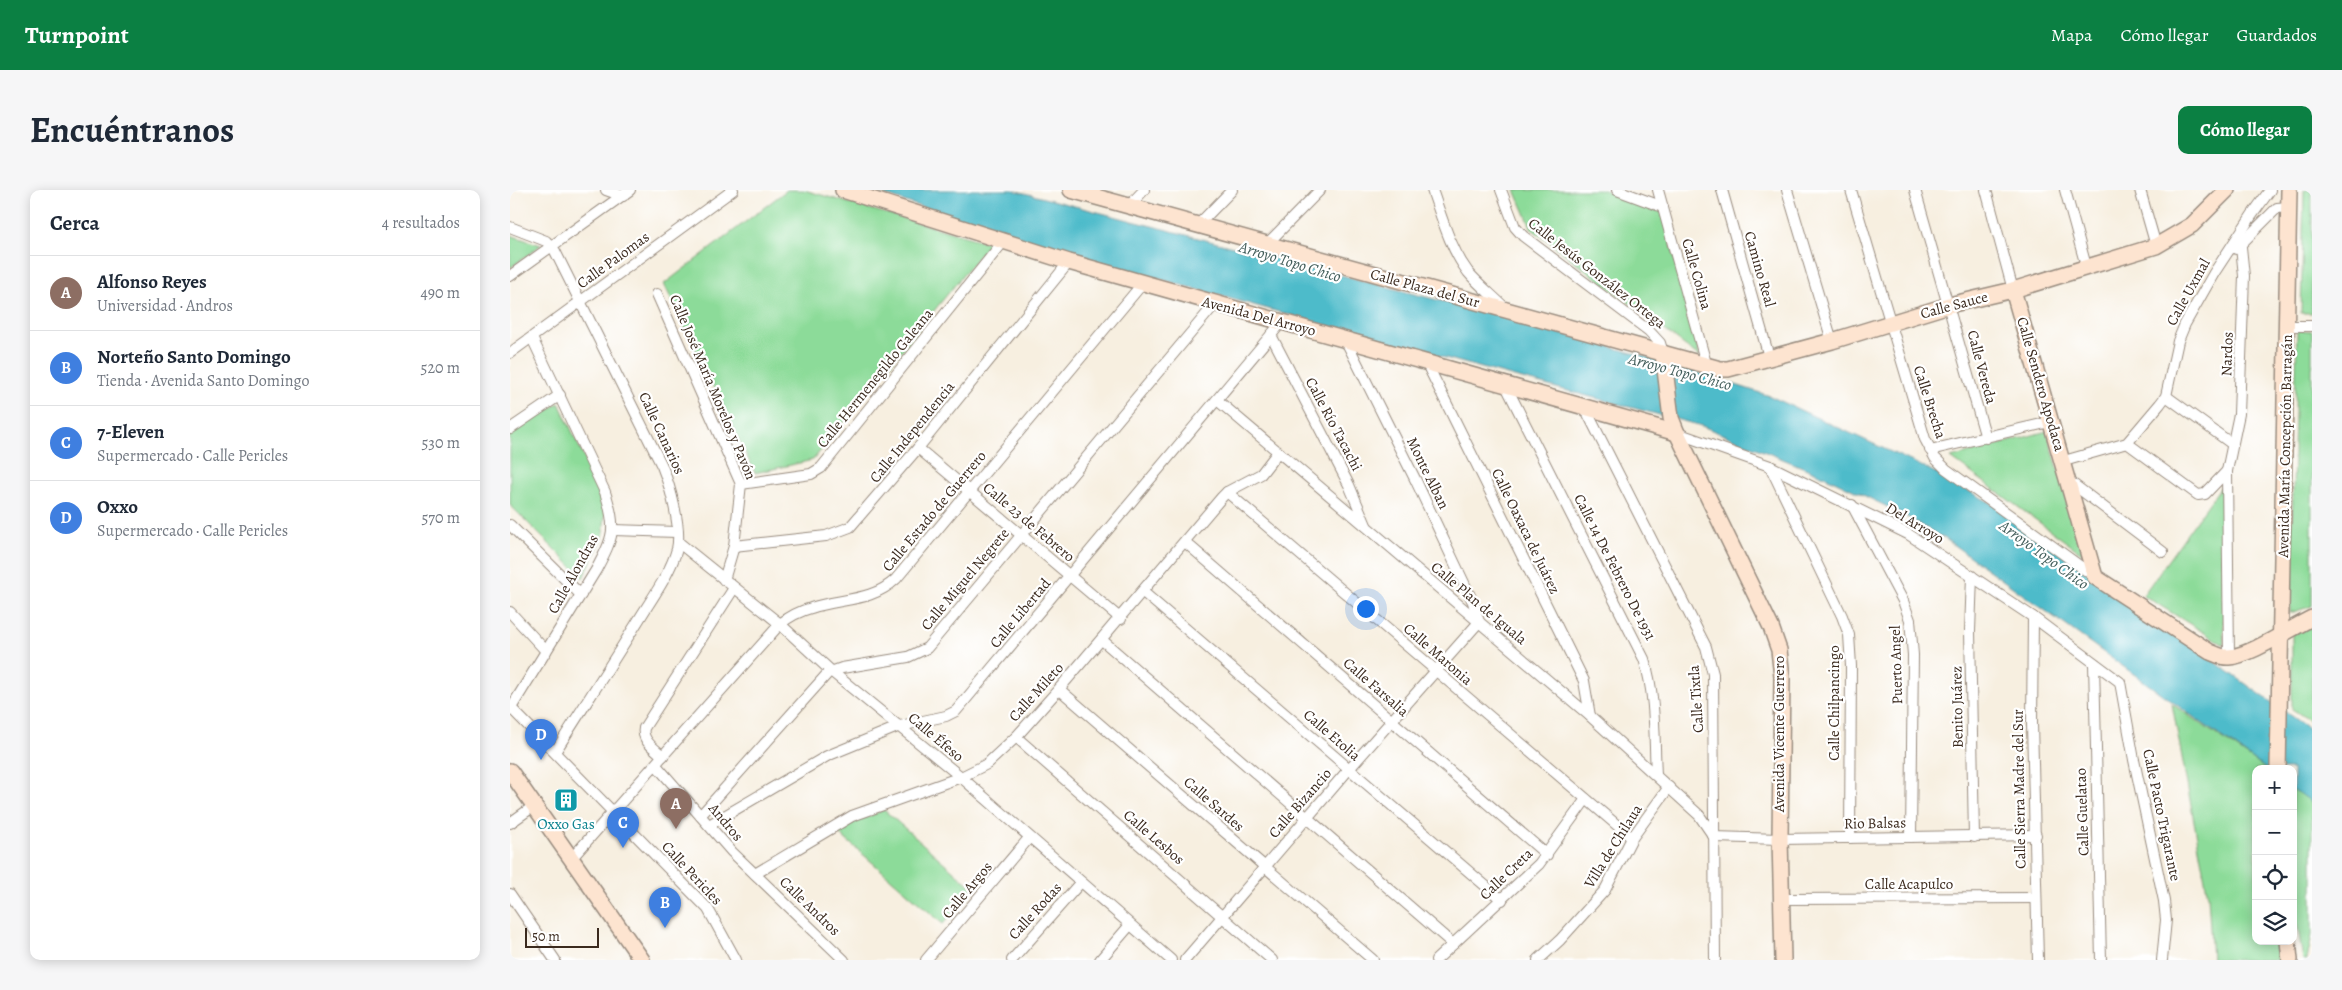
<!DOCTYPE html>
<html lang="es">
<meta charset="utf-8">
<style>
body{margin:0;font-family:Alegreya,serif;background:#f6f6f7;color:#1f2937}
.controls{position:absolute;right:15px;bottom:15px;display:grid;overflow:hidden;border-radius:10px;box-shadow:0 2px 12px #0003}
.controls button{width:45px;height:45px;display:grid;place-items:center;padding:0;border:0;border-bottom:1px solid #e0e1e3;background:#fff;color:#1f2937;font:25px sans-serif}
.scale{position:absolute;left:15px;bottom:12px;width:74px;box-sizing:border-box;padding-left:5px;border:2px solid #3b2a1e;border-top:0;font-size:14px;line-height:18px;white-space:nowrap;color:#3b2a1e;-webkit-text-stroke:4px #fff;paint-order:stroke}
.you{position:absolute;left:855px;top:418px;width:18px;height:18px;margin:-12px;border:4px solid #fff;border-radius:50%;background:#1a73e8;box-shadow:0 0 0 8px #1a73e833}
.badge{display:grid;place-items:center;width:32px;height:32px;border-radius:50%;background:#0b8043;color:#fff;font-size:16px;font-weight:700}
.pin{position:absolute;translate:-50% -41px;filter:drop-shadow(0 1px 2px #0008)}
.pin::after{content:'';position:absolute;top:26px;width:18px;height:15px;background:inherit;clip-path:polygon(0 0,100% 0,50% 100%)}
.list{margin:0;padding:0;list-style:none}
h2{display:flex;justify-content:space-between;align-items:center;height:65px;margin:0;padding:0 20px;font-size:21px}
h2 small{font-size:16px;font-weight:400;color:#747a83}
.list li{display:grid;grid-template-columns:32px 1fr auto;gap:15px;align-items:center;box-sizing:border-box;height:75px;padding:0 20px;border-top:1px solid #e0e1e3}
.list b{display:block;font-size:19px;white-space:nowrap}
.list p{margin:0;font-size:16px;white-space:nowrap;color:#747a83}
.list em{font-size:16px;font-style:normal;color:#747a83}
.icon{flex:none;width:28px;height:28px;fill:none;stroke:currentColor;stroke-width:2;stroke-linecap:round;stroke-linejoin:round}
.map{position:relative;flex:none;width:1802px;height:770px;overflow:hidden;border-radius:10px}
header{display:flex;align-items:center;gap:30px;box-sizing:border-box;height:70px;padding:0 25px;background:#0b8043;color:#fff}
header strong{font-size:24px}
nav{display:flex;gap:28px;margin-inline-start:auto;font-size:18px}
.intro{display:flex;align-items:center;justify-content:space-between;box-sizing:border-box;height:120px;padding:0 30px}
h1{margin:0;font-size:35px}
.button{padding:12px 22px;border-radius:10px;background:#0b8043;color:#fff;font-size:18px;font-weight:700}
main{display:flex;gap:30px;padding:0 30px}
aside{flex:1;background:#fff;border-radius:10px;box-shadow:0 2px 12px #0003}
.map>svg:first-child{display:block}
</style>
<header>
<strong>Turnpoint</strong>
<nav><a>Mapa</a><a>Cómo llegar</a><a>Guardados</a></nav>
</header>
<div class="intro"><h1>Encuéntranos</h1><a class="button">Cómo llegar</a></div>
<main>
<aside>
<h2>Cerca<small>4 resultados</small></h2>
<ul class="list">
<li><span class="badge" style="background:#8d6e63">A</span><div><b>Alfonso Reyes</b><p>Universidad · Andros</p></div><em>490 m</em></li>
<li><span class="badge" style="background:#3f7fe0">B</span><div><b>Norteño Santo Domingo</b><p>Tienda · Avenida Santo Domingo</p></div><em>520 m</em></li>
<li><span class="badge" style="background:#3f7fe0">C</span><div><b>7-Eleven</b><p>Supermercado · Calle Pericles</p></div><em>530 m</em></li>
<li><span class="badge" style="background:#3f7fe0">D</span><div><b>Oxxo</b><p>Supermercado · Calle Pericles</p></div><em>570 m</em></li>
</ul>
</aside>
<div class="map">
<svg width="1802" height="770" viewBox="0 0 1802 770">
<rect width="100%" height="100%" fill="#fff"/>
<filter id="ink" filterUnits="userSpaceOnUse"><feTurbulence type="fractalNoise" baseFrequency=".02" numOctaves="2"/><feDisplacementMap in="SourceGraphic" scale="10" xChannelSelector="R" yChannelSelector="G"/><feConvolveMatrix kernelMatrix="1 2 1 2 8 2 1 2 1" color-interpolation-filters="sRGB"/></filter>
<filter id="wash" filterUnits="userSpaceOnUse"><feTurbulence type="fractalNoise" baseFrequency=".0096" numOctaves="4" result="noise"/><feDisplacementMap in="SourceGraphic" scale="20" xChannelSelector="R" yChannelSelector="G"/><feGaussianBlur stdDeviation="1.12" result="paint"/><feColorMatrix in="noise" values="0 0 0 0 0 0 0 0 0 0 0 0 0 0 0 0 0 1.4 0 .05"/><feComposite in="paint" operator="in"/></filter>
<g filter="url(#wash)">
<rect width="100%" height="100%" fill="#f7efe0"/>
<g fill="#8cdb99" stroke="#64825c">
<path d="M 277,0 L 294,0 L 479,53 L 303,270 L 245,283 L 154,94 Z"/>
<path d="M 1005,0 L 1094,0 L 1153,23 L 1190,167 L 1022,39 Z"/>
<path d="M 1794,0 L 1802,0 L 1802,123 L 1791,123 Z"/>
<path d="M 0,45 L 31,55 L 0,78 Z"/>
<path d="M 1787,140 L 1802,141 L 1802,416 L 1780,423 Z"/>
<path d="M 49,213 L 96,315 L 93,347 L 73,388 L 0,315 L 0,244 Z"/>
<path d="M 1537,241 L 1574,365 L 1441,268 Z"/>
<path d="M 1712,295 L 1714,455 L 1633,405 Z"/>
<path d="M 1802,434 L 1802,532 L 1782,519 L 1782,444 Z"/>
<path d="M 1662,514 L 1756,579 L 1746,579 L 1746,751 L 1770,751 L 1773,770 L 1702,770 L 1698,706 Z"/>
<path d="M 1783,599 L 1802,610 L 1802,745 L 1797,770 L 1793,770 L 1783,707 Z"/>
<path d="M 374,620 L 463,698 L 433,734 L 325,640 Z"/>
</g>
<path fill="#4ebbca" stroke="#447274" d="M 360,0 L 503,0 L 993,127 L 1148,170 L 1260,206 L 1420,280 L 1483,314 L 1802,541 L 1802,612 L 1783,599 L 1783,579 L 1756,579 L 1434,348 L 1392,324 L 1312,285 L 1192,236 L 1001,186 L 526,55 Z"/>
</g>
<g filter="url(#ink)">
<g fill="none" stroke-linecap="round" stroke-linejoin="round">
<g stroke="#998c7f" stroke-width="12">
<g id="street">
<path d="M 96,0 L 113,6"/>
<path d="M 922,0 C 932,28 940,58 958,82 C 969,95 983,106 995,118"/>
<path d="M 991,0 L 1005,37 L 1013,46 L 1139,141 L 1150,153 L 1153,163"/>
<path d="M 1107,0 L 1153,17"/>
<path d="M 1148,0 L 1197,177"/>
<path d="M 1212,0 L 1259,167"/>
<path d="M 1277,0 L 1322,151"/>
<path d="M 1341,0 L 1415,249 L 1425,268 L 1436,279 L 1585,387"/>
<path d="M 1405,0 L 1476,248"/>
<path d="M 1476,0 L 1503,100"/>
<path d="M 1555,0 L 1576,76"/>
<path d="M 1630,0 L 1646,56"/>
<path d="M 618,17 L 634,0"/>
<path d="M 688,35 L 722,0"/>
<path d="M 0,37 L 36,51 L 45,61 L 152,276 C 160,296 172,338 167,359 C 161,381 145,404 133,423 C 104,470 74,516 45,562"/>
<path d="M 756,55 L 810,0"/>
<path d="M 1726,59 L 1767,18 L 1779,17"/>
<path d="M 0,86 L 120,0"/>
<path d="M 147,104 L 231,294 L 224,356 L 214,390"/>
<path d="M 1776,136 L 1802,136"/>
<path d="M 761,145 L 839,295 L 856,335"/>
<path d="M 0,163 L 223,0"/>
<path d="M 916,172 L 1074,491 L 1080,526"/>
<path d="M 995,194 L 1134,469 C 1146,506 1144,547 1146,585"/>
<path d="M 1656,206 L 1722,254"/>
<path d="M 707,210 L 1080,526 L 1189,625 L 1204,647 L 1270,649 L 1526,645"/>
<path d="M 1074,216 L 1196,457 L 1203,484 L 1205,770"/>
<path d="M 0,239 L 50,205"/>
<path d="M 1167,243 L 1260,276 L 1398,344 L 1523,427 L 1610,492 L 1624,570 L 1654,711 L 1656,730 L 1652,770"/>
<path d="M 1617,253 L 1688,305 L 1695,304 L 1717,281"/>
<path d="M 408,258 L 611,429"/>
<path d="M 1420,260 L 1540,232"/>
<path d="M 1554,271 L 1617,253 L 1650,214 L 1656,206 L 1668,151 L 1675,134 L 1704,83 L 1742,25 L 1760,0"/>
<path d="M 1260,276 L 1332,426 L 1339,445 L 1341,476 L 1340,648"/>
<path d="M 1559,291 L 1653,362"/>
<path d="M 231,294 L 301,284 L 311,278 L 493,52"/>
<path d="M 717,302 L 1122,648"/>
<path d="M 1342,315 L 1393,411 L 1400,430 L 1403,465 L 1401,647"/>
<path d="M 0,335 L 71,405"/>
<path d="M 103,340 L 167,342"/>
<path d="M 168,352 L 270,434 L 321,481 L 451,587 L 661,770"/>
<path d="M 675,352 L 1037,665"/>
<path d="M 224,356 L 316,346 L 340,337 L 408,258 L 559,72"/>
<path d="M 1462,386 L 1460,441 L 1464,647"/>
<path d="M 633,402 L 992,710"/>
<path d="M 0,422 L 36,461"/>
<path d="M 1523,427 L 1522,533 L 1528,770"/>
<path d="M 592,450 L 943,754"/>
<path d="M 1719,467 L 1717,281 L 1729,224 L 1734,86 L 1731,57 L 1728,47"/>
<path d="M 1584,473 L 1591,770"/>
<path d="M 549,499 L 863,770"/>
<path d="M 0,517 L 198,719 L 226,770"/>
<path d="M 1,518 L 86,380 C 104,346 107,339 95,302 L 22,148"/>
<path d="M 506,547 L 762,770"/>
<path d="M 153,566 C 145,559 131,550 134,538 L 224,398"/>
<path d="M 146,575 L 222,662 L 334,770"/>
<path d="M 191,625 L 318,483 L 332,478 L 398,467 L 417,458 L 705,114"/>
<path d="M 0,633 L 24,616"/>
<path d="M 199,635 L 317,566 L 390,536 L 436,526 L 446,521 L 771,133"/>
<path d="M 61,669 L 270,434 C 279,427 290,421 301,418 C 331,408 362,412 386,389 L 633,93"/>
<path d="M 245,684 L 342,626 L 451,587 L 477,574 L 506,547 L 549,499 L 712,307 L 717,302 L 751,284 L 768,262"/>
<path d="M 0,704 L 45,770"/>
<path d="M 1271,709 L 1526,708"/>
<path d="M 416,770 L 519,648"/>
<path d="M 502,770 L 570,693"/>
<path d="M 590,770 L 620,735"/>
<path d="M 675,770 L 839,579 L 969,432 L 963,412 L 906,291 L 835,149"/>
<path d="M 926,770 L 1029,674 L 1076,609"/>
<path d="M 1028,770 L 1050,750 L 1095,700 L 1122,648 L 1159,597"/>
</g>
</g>
<g stroke="#998c7f" stroke-width="18">
<g id="secondary">
<path d="M 333,0 L 559,72 L 1167,243"/>
<path d="M 561,0 L 1210,179 L 1218,179 L 1322,151 L 1439,115 L 1503,100 L 1646,56 L 1682,35 L 1717,0"/>
<path d="M 1503,100 L 1585,387 L 1700,462 C 1706,464 1712,468 1719,467 C 1740,466 1781,438 1802,428"/>
<path d="M 1153,163 L 1161,228 L 1167,243 L 1261,437 L 1269,460 L 1272,487 L 1270,649 L 1273,770"/>
<path d="M 1768,579 L 1779,0"/>
<path d="M 0,581 L 132,770"/>
<path d="M 1778,751 L 1780,770"/>
</g>
</g>
<use href="#street" stroke="#fff" stroke-width="10"/>
<use href="#secondary" stroke="#fde4d0" stroke-width="15"/>
</g>
</g>
<defs>
<g id="building-square" transform="scale(1.25)"><rect x="-9" y="-9" width="18" height="18" rx="4" fill="#0f9aa8" stroke="#fff"/><path d="M-4-6H4V6H1V3H-1V6H-4ZM-2.5-4.3h1.7v1.8h-1.7ZM.8-4.3h1.7v1.8H.8ZM-2.5-1h1.7V.8h-1.7ZM.8-1h1.7V.8H.8Z" fill="#fff"/></g>
</defs>
<g fill-rule="evenodd">
<use href="#building-square" x="56" y="610"/>
</g>
<g text-anchor="middle" dominant-baseline="central" stroke-width="4.5" stroke-linejoin="round" paint-order="stroke">
<g font-size="15" fill="#3b2a1e" stroke="#fff">
<text transform="translate(103 70) rotate(-36)">Calle Palomas</text>
<text transform="translate(1250 79) rotate(74)">Camino Real</text>
<text transform="translate(1087 83) rotate(38)">Calle Jesús González Ortega</text>
<text transform="translate(1187 84) rotate(74)">Calle Colina</text>
<text transform="translate(915 98) rotate(15)">Calle Plaza del Sur</text>
<text transform="translate(1678 102) rotate(-61)">Calle Uxmal</text>
<text transform="translate(1444 115) rotate(-15)">Calle Sauce</text>
<text transform="translate(749 126) rotate(15)">Avenida Del Arroyo</text>
<text transform="translate(1717 164) rotate(-88)">Nardos</text>
<text transform="translate(1472 177) rotate(75)">Calle Vereda</text>
<text transform="translate(365 188) rotate(-51)">Calle Hermenegildo Galeana</text>
<text transform="translate(1531 194) rotate(74)">Calle Sendero Apodaca</text>
<text transform="translate(203 197) rotate(67)">Calle José María Morelos y Pavón</text>
<text transform="translate(1420 212) rotate(72)">Calle Brecha</text>
<text transform="translate(824 234) rotate(62)">Calle Río Tacachi</text>
<text transform="translate(402 242) rotate(-51)">Calle Independencia</text>
<text transform="translate(152 243) rotate(65)">Calle Canarios</text>
<text transform="translate(1775 256) rotate(-89)">Avenida María Concepción Barragán</text>
<text transform="translate(918 283) rotate(64)">Monte Alban</text>
<text transform="translate(424 321) rotate(-50)">Calle Estado de Guerrero</text>
<text transform="translate(519 332) rotate(40)">Calle 23 de Febrero</text>
<text transform="translate(1405 333) rotate(31)">Del Arroyo</text>
<text transform="translate(1016 341) rotate(64)">Calle Oaxaca de Juárez</text>
<text transform="translate(1105 377) rotate(63)">Calle 14 De Febrero De 1931</text>
<text transform="translate(63 384) rotate(-61)">Calle Alondras</text>
<text transform="translate(455 389) rotate(-50)">Calle Miguel Negrete</text>
<text transform="translate(969 413) rotate(40)">Calle Plan de Iguala</text>
<text transform="translate(510 423) rotate(-50)">Calle Libertad</text>
<text transform="translate(928 464) rotate(41)">Calle Maronia</text>
<text transform="translate(1386 475) rotate(-92)">Puerto Angel</text>
<text transform="translate(866 497) rotate(41)">Calle Farsalia</text>
<text transform="translate(526 502) rotate(-48)">Calle Mileto</text>
<text transform="translate(1186 509) rotate(-94)">Calle Tixtla</text>
<text transform="translate(1324 513) rotate(-90)">Calle Chilpancingo</text>
<text transform="translate(1447 517) rotate(-91)">Benito Juárez</text>
<text transform="translate(1269 544) rotate(-90)">Avenida Vicente Guerrero</text>
<text transform="translate(822 545) rotate(41)">Calle Etolia</text>
<text transform="translate(426 547) rotate(40)">Calle Éfeso</text>
<text transform="translate(1509 599) rotate(-91)">Calle Sierra Madre del Sur</text>
<text transform="translate(790 613) rotate(-49)">Calle Bizancio</text>
<text transform="translate(704 614) rotate(41)">Calle Sardes</text>
<text transform="translate(1572 622) rotate(-92)">Calle Guelatao</text>
<text transform="translate(1652 625) rotate(78)">Calle Pacto Trigarante</text>
<text transform="translate(216 632) rotate(50)">Andros</text>
<text transform="translate(1365 633) rotate(-1)">Rio Balsas</text>
<text transform="translate(644 647) rotate(41)">Calle Lesbos</text>
<text transform="translate(1103 656) rotate(-58)">Villa de Chilaua</text>
<text transform="translate(182 683) rotate(47)">Calle Pericles</text>
<text transform="translate(996 684) rotate(-44)">Calle Creta</text>
<text x="1399" y="694">Calle Acapulco</text>
<text transform="translate(457 700) rotate(-50)">Calle Argos</text>
<text transform="translate(300 716) rotate(44)">Calle Andros</text>
<text transform="translate(525 721) rotate(-48)">Calle Rodas</text>
</g>
<g font-size="15" fill="#0d838f" stroke="#fff">
<text x="56" y="634">Oxxo Gas</text>
</g>
<g font-size="16" font-style="italic" fill="#425d5a" stroke="#fff">
<text transform="translate(780 72) rotate(17)">Arroyo Topo Chico</text>
<text transform="translate(1170 182) rotate(15)">Arroyo Topo Chico</text>
<text transform="translate(1534 365) rotate(36)">Arroyo Topo Chico</text>
</g>
</g>
</svg>
<div class="controls">
<button>+</button>
<button>−</button>
<button><svg class="icon" aria-label="locate" viewBox="0 0 24 24"><circle cx="12" cy="12" r="6"/><path d="M12 2v4M12 18v4M2 12h4M18 12h4"/></svg></button>
<button><svg class="icon" aria-label="layers" viewBox="0 0 24 24"><path d="M12 4l9 5-9 5-9-5zM3 14l9 5 9-5"/></svg></button>
</div>
<div class="scale">50 m</div>
<div class="you"></div>
<div class="pin badge" style="left:166px;top:639px;background:#8d6e63">A</div>
<div class="pin badge" style="left:155px;top:738px;background:#3f7fe0">B</div>
<div class="pin badge" style="left:113px;top:658px;background:#3f7fe0">C</div>
<div class="pin badge" style="left:31px;top:570px;background:#3f7fe0">D</div>
</div>
</main>
